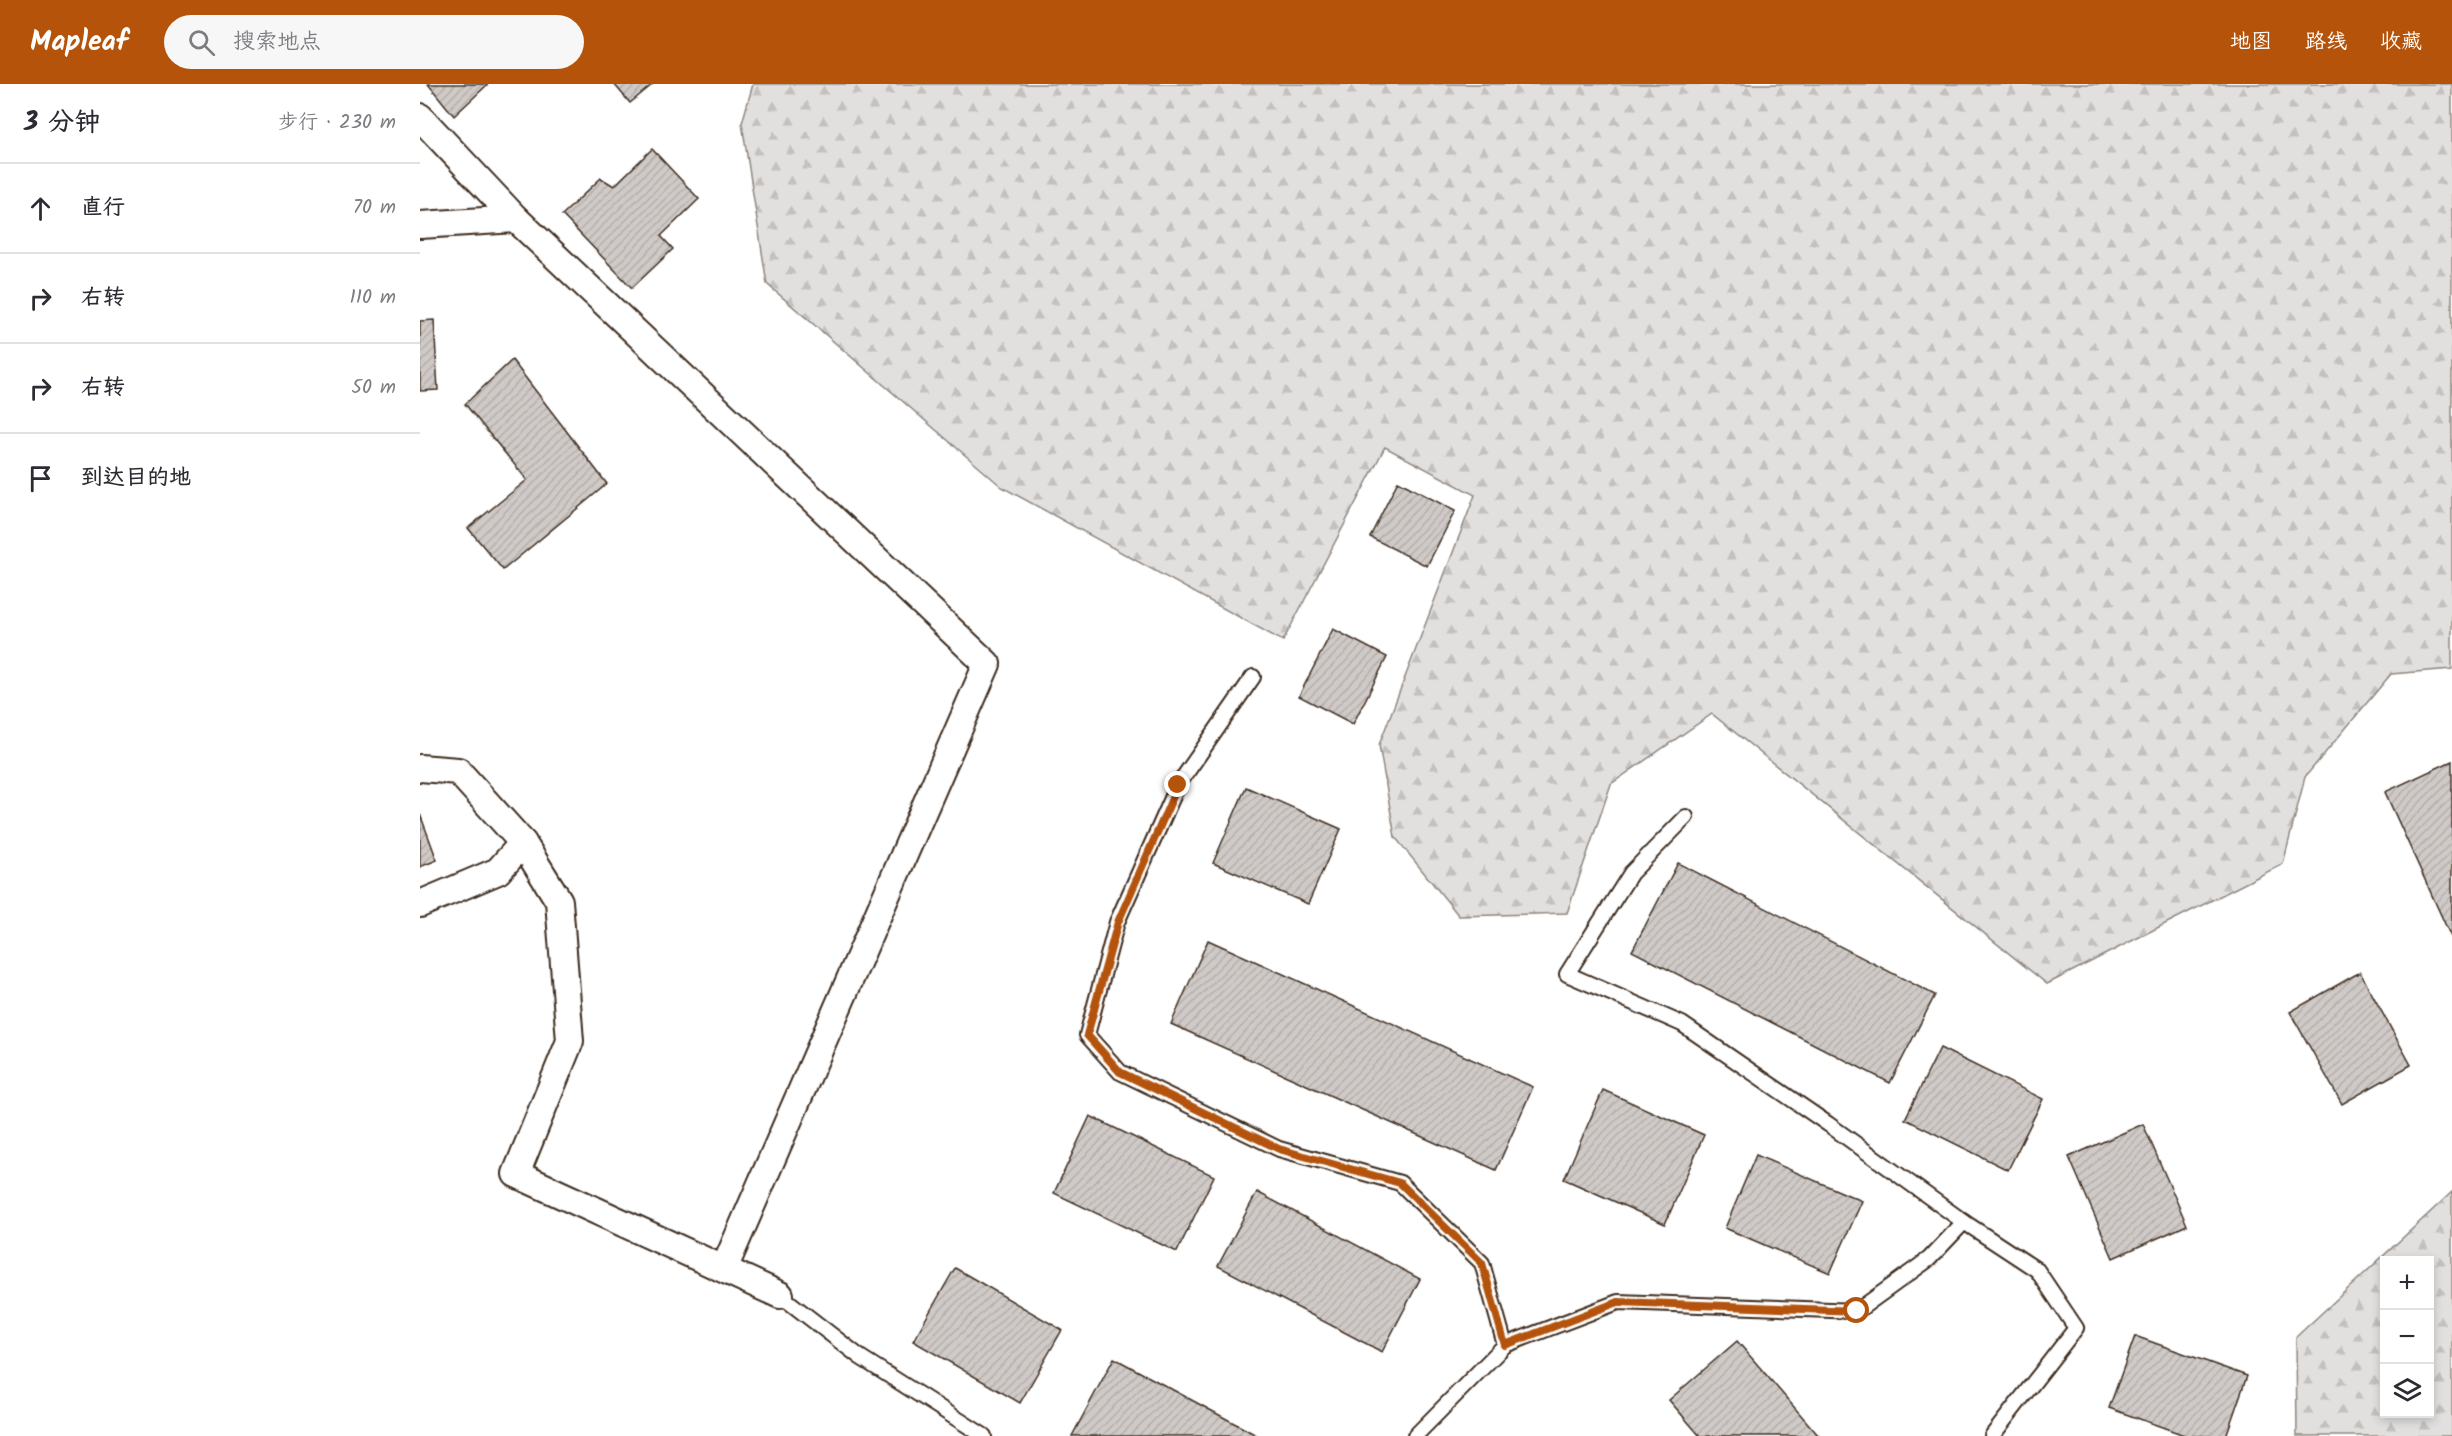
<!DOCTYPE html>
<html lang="zh">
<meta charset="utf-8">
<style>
body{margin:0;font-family:Kalam,"LXGW WenKai TC",sans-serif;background:#f7f7f7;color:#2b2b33}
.controls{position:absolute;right:18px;bottom:18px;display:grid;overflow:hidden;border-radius:0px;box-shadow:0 3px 9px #0003}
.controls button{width:54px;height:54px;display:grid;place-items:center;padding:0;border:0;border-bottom:2px solid #e1e1e2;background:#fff;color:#2b2b33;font:30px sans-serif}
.stop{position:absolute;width:18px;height:18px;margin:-14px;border:4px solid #b45309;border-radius:50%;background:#fff}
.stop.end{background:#b45309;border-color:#fff;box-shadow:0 2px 6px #0008}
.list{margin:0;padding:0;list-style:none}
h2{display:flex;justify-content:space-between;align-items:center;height:78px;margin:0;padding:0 24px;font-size:26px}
h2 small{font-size:20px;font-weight:400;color:#7c7c81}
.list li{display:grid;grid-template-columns:39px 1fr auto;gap:18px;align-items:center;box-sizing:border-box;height:90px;padding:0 24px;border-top:2px solid #e1e1e2}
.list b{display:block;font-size:22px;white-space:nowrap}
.list em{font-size:20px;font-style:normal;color:#7c7c81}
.icon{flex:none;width:33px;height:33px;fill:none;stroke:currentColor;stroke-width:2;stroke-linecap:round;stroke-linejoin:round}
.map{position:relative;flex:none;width:2032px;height:1352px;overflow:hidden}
header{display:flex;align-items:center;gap:36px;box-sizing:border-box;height:84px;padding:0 30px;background:#b45309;color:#fff}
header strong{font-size:28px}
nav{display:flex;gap:33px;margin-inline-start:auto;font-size:21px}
.search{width:420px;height:54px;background:#f7f7f7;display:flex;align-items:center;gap:15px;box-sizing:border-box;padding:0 21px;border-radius:33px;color:#7c7c81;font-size:22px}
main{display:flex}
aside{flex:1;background:#fff}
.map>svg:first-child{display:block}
</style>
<header>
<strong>Mapleaf</strong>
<div class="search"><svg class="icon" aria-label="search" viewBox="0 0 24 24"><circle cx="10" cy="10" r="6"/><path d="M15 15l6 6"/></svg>搜索地点</div>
<nav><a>地图</a><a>路线</a><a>收藏</a></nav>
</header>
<main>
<aside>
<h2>3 分钟<small>步行 · 230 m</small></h2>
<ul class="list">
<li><svg class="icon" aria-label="ahead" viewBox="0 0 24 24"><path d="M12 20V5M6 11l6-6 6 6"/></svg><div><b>直行</b></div><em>70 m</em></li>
<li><svg class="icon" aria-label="right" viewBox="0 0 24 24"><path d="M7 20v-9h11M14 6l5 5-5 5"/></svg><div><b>右转</b></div><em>110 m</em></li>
<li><svg class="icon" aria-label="right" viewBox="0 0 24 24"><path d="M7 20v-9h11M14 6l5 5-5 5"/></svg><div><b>右转</b></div><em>50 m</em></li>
<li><svg class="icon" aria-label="arrive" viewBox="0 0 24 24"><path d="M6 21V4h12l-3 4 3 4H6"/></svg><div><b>到达目的地</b></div></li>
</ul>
</aside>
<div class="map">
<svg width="2032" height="1352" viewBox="0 0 2032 1352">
<defs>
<pattern id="forest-firs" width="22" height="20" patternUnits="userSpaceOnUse" patternTransform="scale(1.5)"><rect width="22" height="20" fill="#e2e0de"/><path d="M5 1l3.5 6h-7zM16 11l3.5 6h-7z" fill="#c3c0be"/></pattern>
<pattern id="building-hatch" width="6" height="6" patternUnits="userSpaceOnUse" patternTransform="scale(1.5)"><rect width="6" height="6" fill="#cfcac7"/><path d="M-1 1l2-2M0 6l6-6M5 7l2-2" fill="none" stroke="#b3aeaa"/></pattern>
</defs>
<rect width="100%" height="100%" fill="#fff"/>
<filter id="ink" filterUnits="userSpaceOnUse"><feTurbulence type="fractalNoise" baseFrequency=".0167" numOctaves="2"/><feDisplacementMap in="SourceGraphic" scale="12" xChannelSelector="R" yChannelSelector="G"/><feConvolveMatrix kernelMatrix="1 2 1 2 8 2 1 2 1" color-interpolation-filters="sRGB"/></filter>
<g filter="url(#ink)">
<g fill="url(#forest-firs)" stroke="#8e857e" stroke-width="1.5" fill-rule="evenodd">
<path d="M 333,0 L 2032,0 L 2032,585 L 1971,590 L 1885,693 L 1863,780 L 1627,900 L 1292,630 L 1191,700 L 1147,829 L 1039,832 L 975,753 L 959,661 L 1055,411 L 965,363 L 863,557 L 582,403 L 347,200 L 322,39 Z"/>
<path d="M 2032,1108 L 2032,1352 L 1877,1352 L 1876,1253 ZM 2010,1176 L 2010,1330 L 1964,1330 L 1964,1176 Z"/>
</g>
<g fill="url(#building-hatch)" stroke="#3b2a1e" stroke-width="1.5">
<path d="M 8,0 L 68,0 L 34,32 Z"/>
<path d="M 194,0 L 233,0 L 210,19 Z"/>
<path d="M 232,65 L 279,115 L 241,152 L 253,165 L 212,204 L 142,131 L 181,94 L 194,102 Z"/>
<path d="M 14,236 L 18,306 L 0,307 L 0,237 Z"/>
<path d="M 92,276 L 187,400 L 83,486 L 48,444 L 107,396 L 45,320 Z"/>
<path d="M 978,397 L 1035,427 L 1007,482 L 950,453 Z"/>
<path d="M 913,545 L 967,573 L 933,640 L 879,612 Z"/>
<path d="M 2032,677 L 2032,853 L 2031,853 L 1965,708 Z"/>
<path d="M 826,703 L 921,745 L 888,820 L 793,779 Z"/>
<path d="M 0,730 L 17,776 L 0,783 Z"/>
<path d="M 1258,779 L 1515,911 L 1470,999 L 1212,867 Z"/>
<path d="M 788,856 L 1113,1003 L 1076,1086 L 751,940 Z"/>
<path d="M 1940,888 L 1991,981 L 1922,1020 L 1870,928 Z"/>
<path d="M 1520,964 L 1623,1015 L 1588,1086 L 1485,1035 Z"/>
<path d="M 1183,1006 L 1284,1051 L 1245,1140 L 1144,1095 Z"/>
<path d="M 670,1032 L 794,1092 L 757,1168 L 634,1109 Z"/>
<path d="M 1723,1040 L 1767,1141 L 1693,1174 L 1649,1073 Z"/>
<path d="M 1336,1071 L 1442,1117 L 1410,1189 L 1305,1144 Z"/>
<path d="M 837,1108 L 1000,1195 L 962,1268 L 798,1182 Z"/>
<path d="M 535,1184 L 642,1246 L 600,1319 L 493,1257 Z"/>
<path d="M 1715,1252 L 1827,1292 L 1806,1352 L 1767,1352 L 1689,1324 Z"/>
<path d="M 1317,1257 L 1399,1352 L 1280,1352 L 1249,1316 Z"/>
<path d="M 694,1274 L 838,1352 L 652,1352 Z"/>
</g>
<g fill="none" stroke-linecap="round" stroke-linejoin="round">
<g stroke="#3b2a1e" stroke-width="18">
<g id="lane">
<path d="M 833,593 L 758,701 L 697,838 L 667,951 L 700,988 L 859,1065 L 980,1099 L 1062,1179 L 1085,1261"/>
<path d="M 1544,1138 L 1617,1186 L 1656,1244 L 1572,1352"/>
<path d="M 360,1211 L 440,1273 L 564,1352"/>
<path d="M 995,1352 L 1085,1261 L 1198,1218 L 1437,1227 L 1509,1175 L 1544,1138 L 1408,1040 L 1262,940 L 1147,890 L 1211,789 L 1266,733"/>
</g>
</g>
<g stroke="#3b2a1e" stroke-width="30">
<g id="street">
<path d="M 0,33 L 96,135 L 567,580 L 304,1185"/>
<path d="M 0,141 L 96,135"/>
<path d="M 0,684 L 38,687 L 103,759 L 78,787 L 0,820"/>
<path d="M 103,759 L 139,817 L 150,957 L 96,1090 L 360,1211"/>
</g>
</g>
<use href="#lane" stroke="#fff" stroke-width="14"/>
<use href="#street" stroke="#fff" stroke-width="26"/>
</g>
</g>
<g fill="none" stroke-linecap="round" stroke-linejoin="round" filter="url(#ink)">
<path stroke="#b45309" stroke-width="8" d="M 758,701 L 698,838 L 667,951 L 700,988 L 859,1065 L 980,1099 L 1062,1179 L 1085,1261 L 1198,1218 L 1437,1227"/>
</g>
</svg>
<div class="controls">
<button>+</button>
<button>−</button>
<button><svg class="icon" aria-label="layers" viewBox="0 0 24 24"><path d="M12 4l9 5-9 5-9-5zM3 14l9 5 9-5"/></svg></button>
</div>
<div class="stop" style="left:1437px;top:1227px"></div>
<div class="stop end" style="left:758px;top:701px"></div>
</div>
</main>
